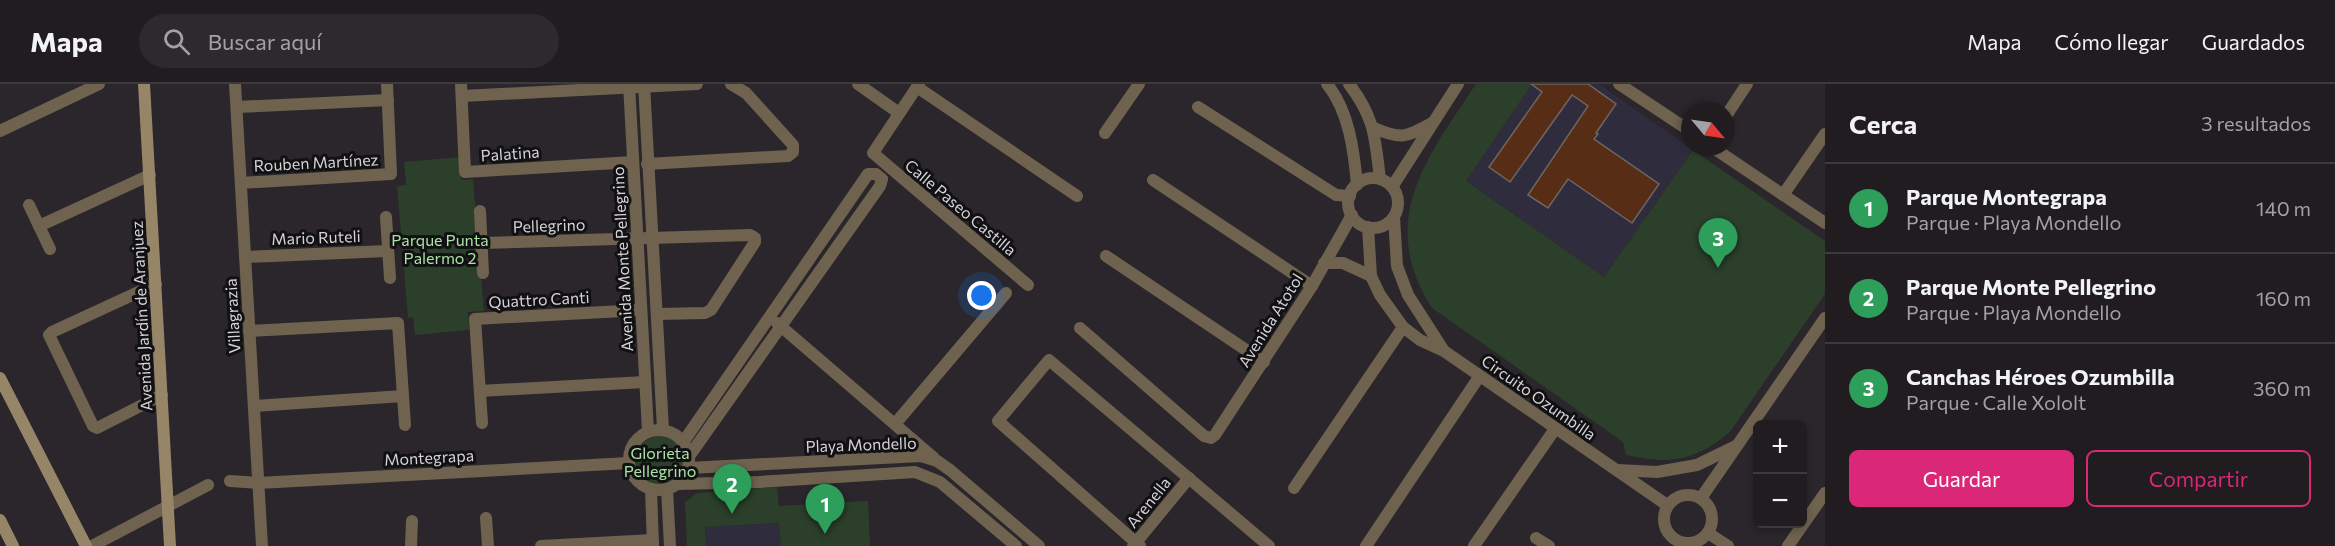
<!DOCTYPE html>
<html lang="es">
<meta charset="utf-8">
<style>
body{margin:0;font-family:Commissioner,sans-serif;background:#2d292d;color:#f1f3f6}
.controls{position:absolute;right:18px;bottom:18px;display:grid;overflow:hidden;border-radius:9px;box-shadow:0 3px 9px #0003}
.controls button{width:54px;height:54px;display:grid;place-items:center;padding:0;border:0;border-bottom:2px solid #3d3a3e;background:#201c20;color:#f1f3f6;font:30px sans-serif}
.compass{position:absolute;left:1681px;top:18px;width:54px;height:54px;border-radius:50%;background:#201c20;box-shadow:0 3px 9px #0003;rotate:119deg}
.you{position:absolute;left:982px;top:212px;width:21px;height:21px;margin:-15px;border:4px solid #fff;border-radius:50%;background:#1a73e8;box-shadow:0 0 0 9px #1a73e833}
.badge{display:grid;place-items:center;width:39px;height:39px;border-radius:50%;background:#db2777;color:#fff;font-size:20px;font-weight:700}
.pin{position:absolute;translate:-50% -50px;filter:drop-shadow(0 2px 3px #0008)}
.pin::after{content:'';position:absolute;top:32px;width:21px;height:18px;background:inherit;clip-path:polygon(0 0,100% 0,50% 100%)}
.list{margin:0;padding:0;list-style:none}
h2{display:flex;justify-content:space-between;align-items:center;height:78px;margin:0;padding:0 24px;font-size:26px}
h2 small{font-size:20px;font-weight:400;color:#a2a1a5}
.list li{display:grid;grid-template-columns:39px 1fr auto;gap:18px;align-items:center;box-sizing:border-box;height:90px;padding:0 24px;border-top:2px solid #3d3a3e}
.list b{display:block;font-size:22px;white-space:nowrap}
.list p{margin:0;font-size:20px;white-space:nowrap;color:#a2a1a5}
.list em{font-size:20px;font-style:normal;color:#a2a1a5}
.actions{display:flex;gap:12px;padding:18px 24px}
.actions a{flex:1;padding:14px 0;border:2px solid #db2777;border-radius:9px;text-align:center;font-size:21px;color:#db2777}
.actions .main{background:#db2777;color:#fff}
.icon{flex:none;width:33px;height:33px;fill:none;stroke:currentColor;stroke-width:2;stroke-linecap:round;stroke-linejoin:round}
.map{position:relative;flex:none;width:1825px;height:462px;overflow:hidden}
header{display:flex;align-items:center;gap:36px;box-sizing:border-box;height:84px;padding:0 30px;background:#201c20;border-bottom:2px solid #3d3a3e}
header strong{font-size:28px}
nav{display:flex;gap:33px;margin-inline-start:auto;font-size:21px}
.search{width:420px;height:54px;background:#2d292d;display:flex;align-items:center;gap:15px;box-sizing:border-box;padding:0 21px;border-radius:33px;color:#a2a1a5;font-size:22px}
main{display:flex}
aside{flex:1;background:#201c20}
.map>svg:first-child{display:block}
</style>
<header>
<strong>Mapa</strong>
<div class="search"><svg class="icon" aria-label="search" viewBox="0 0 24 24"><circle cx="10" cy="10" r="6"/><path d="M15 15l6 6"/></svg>Buscar aquí</div>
<nav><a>Mapa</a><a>Cómo llegar</a><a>Guardados</a></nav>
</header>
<main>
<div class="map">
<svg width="1825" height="462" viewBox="0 0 1825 462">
<rect width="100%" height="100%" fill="#2a262b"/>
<g fill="#2f2c3d">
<path d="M 1532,0 L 1599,0 L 1693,66 L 1604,193 L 1465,96 Z"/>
<path d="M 780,439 L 781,462 L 706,462 L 705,443 Z"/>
</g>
<g fill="#2b3f2a">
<path d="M 1476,0 L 1532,0 L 1466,97 L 1604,193 L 1693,66 L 1825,157 L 1825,210 L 1730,348 C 1695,377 1670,381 1626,371 L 1623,358 L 1432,224 C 1376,136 1427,74 1476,0 Z"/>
<path d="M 459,73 L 461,96 L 473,95 L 484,227 L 468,228 L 469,246 L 415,251 L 413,233 L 408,234 L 397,102 L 406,101 L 404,78 Z"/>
<circle cx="660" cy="377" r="25"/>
<path d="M 777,403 L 779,422 L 868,417 L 870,462 L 781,462 L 779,439 L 705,443 L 706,462 L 687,462 L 685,418 L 697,409 Z"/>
</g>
<path fill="#572d15" stroke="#6e6663" stroke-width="1.5" d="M 1531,0 L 1588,0 L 1616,20 L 1596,49 L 1598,50 L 1594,55 L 1659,100 L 1632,139 L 1568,95 L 1548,124 L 1528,111 L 1588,22 L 1572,11 L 1510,98 L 1489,83 L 1542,8 Z"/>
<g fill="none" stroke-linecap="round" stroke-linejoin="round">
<g stroke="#6f6350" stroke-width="12">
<path d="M 235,0 L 262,462"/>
<path d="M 461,0 L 465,88 L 633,78"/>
<path d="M 629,0 L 648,347"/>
<path d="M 644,0 L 663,345"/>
<path d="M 858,0 L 899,29"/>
<path d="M 919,0 L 873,69 L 1028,201"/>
<path d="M 1327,0 C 1349,27 1354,67 1357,101"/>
<path d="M 1349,0 C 1375,34 1375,54 1380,95"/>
<path d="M 1619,0 L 1690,47"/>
<path d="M 917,3 L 1077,112"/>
<path d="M 462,12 L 697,0"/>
<path d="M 237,23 L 388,16"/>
<path d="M 1198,23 L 1336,111 L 1350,112"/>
<path d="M 1726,32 L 1747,0"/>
<path d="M 1374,44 C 1401,56 1407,53 1432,39"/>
<path d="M 0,47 L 99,0"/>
<path d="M 1105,49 L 1139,0"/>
<path d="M 1712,63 L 1825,139"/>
<path d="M 647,80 L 788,72 L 793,68 L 793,61 L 746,9 L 731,0"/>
<circle cx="1373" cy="119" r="25"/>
<path d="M 1153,96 L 1312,202"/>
<path d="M 241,99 L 391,90 L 387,0"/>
<path d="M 1392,103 L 1458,0"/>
<path d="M 1783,111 L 1825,50"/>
<path d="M 29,121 L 50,165"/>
<path d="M 480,127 L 483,189"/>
<path d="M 386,133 L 390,194"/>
<path d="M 1394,133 L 1397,182 L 1408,211 L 1444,267"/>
<path d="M 39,142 L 150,91"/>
<path d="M 1368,143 L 1371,192 L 1380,211 L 1403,243 L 1420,256 L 1444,267 L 1667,421"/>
<path d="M 481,159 L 750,151 L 755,154 L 755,158 L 711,226 L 705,229 L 658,230"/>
<path d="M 1106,172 L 1264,278"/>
<path d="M 245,173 L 388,167"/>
<path d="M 1324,179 L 1343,179 L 1371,192"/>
<path d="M 156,200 L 52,248 L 49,251 L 93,342 L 97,344 L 162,311"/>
<path d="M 777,239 L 934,374"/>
<path d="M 1080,244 L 1204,352 L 1211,354 L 1215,351 L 1312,202 L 1352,131"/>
<path d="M 249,247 L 398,239 L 405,341"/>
<path d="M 480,307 L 645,298"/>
<path d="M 254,322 L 403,312"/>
<path d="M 482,339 L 475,235 L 641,226"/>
<path d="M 895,340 L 1006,209"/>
<circle cx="659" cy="376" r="30"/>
<path d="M 684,357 L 868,90 L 876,90 L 882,95 L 880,102 L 690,371"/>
<path d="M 689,384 L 921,372 L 937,377 L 950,386 L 1039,462"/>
<path d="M 1617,386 L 1657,388 L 1697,381 L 1736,362"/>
<path d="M 230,397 L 258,399 L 629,379"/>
<path d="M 678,400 L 759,398 L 915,388 L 940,398 L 1016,462"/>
<path d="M 1294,404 L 1403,243"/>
<path d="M 651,405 L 653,462"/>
<path d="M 667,405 L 670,462"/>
<circle cx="1688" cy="435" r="24"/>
<path d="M 1701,414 L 1825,234"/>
<path d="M 486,434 L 488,462"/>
<path d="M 1708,449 L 1728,462"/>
<path d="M 1536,454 L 1549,462"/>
<path d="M 92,462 L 208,401"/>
<path d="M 411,462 L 412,437"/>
<path d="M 541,462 L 653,456"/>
<path d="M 1133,462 L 1189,394"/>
<path d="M 1140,462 L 998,337 L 1049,276 L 1269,462"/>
<path d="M 1366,462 L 1479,293"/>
<path d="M 1474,462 L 1555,345"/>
<path d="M 1788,462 L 1825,409"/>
</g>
<g stroke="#978567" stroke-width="12">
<path d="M 144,0 L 170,462"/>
<path d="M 0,294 L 86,462"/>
<path d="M 0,436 L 13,462"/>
</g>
</g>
<g text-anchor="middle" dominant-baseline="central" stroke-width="6" stroke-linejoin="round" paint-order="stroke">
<g font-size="16" fill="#d5d3d6" stroke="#111012">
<text transform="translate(510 69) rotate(-4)">Palatina</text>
<text transform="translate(316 78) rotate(-3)">Rouben Martínez</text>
<text transform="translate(961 123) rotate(40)">Calle Paseo Castilla</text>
<text transform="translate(549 141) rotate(-2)">Pellegrino</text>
<text transform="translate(316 153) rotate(-2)">Mario Ruteli</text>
<text transform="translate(622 175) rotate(-93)">Avenida Monte Pellegrino</text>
<text transform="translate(539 215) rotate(-3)">Quattro Canti</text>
<text transform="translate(141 232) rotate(-93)">Avenida Jardín de Aranjuez</text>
<text transform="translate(232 232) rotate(-93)">Villagrazia</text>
<text transform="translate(1270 236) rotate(-58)">Avenida Atotol</text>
<text transform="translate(1539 313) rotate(35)">Circuito Ozumbilla</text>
<text transform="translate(861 360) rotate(-2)">Playa Mondello</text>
<text transform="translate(429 373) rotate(-3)">Montegrapa</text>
<text transform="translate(1148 418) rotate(-51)">Arenella</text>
</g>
<g font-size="16" fill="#aae3a6" stroke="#111012">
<text x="440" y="155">Parque Punta<tspan x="440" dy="18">Palermo 2</tspan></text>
<text x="660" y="368">Glorieta<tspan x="660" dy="18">Pellegrino</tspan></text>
</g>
</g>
</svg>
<div class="controls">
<button>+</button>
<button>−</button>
</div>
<svg class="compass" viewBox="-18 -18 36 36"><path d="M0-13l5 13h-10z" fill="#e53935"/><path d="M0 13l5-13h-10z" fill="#a2a1a5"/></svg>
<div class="you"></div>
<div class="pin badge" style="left:825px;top:450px;background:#2e9e5b">1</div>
<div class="pin badge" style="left:732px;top:430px;background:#2e9e5b">2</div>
<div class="pin badge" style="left:1718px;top:184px;background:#2e9e5b">3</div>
</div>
<aside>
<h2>Cerca<small>3 resultados</small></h2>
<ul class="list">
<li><span class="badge" style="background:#2e9e5b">1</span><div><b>Parque Montegrapa</b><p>Parque · Playa Mondello</p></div><em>140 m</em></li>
<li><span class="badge" style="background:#2e9e5b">2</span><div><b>Parque Monte Pellegrino</b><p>Parque · Playa Mondello</p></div><em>160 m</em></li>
<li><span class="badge" style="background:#2e9e5b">3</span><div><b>Canchas Héroes Ozumbilla</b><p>Parque · Calle Xololt</p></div><em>360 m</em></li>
</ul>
<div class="actions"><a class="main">Guardar</a><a>Compartir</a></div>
</aside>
</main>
